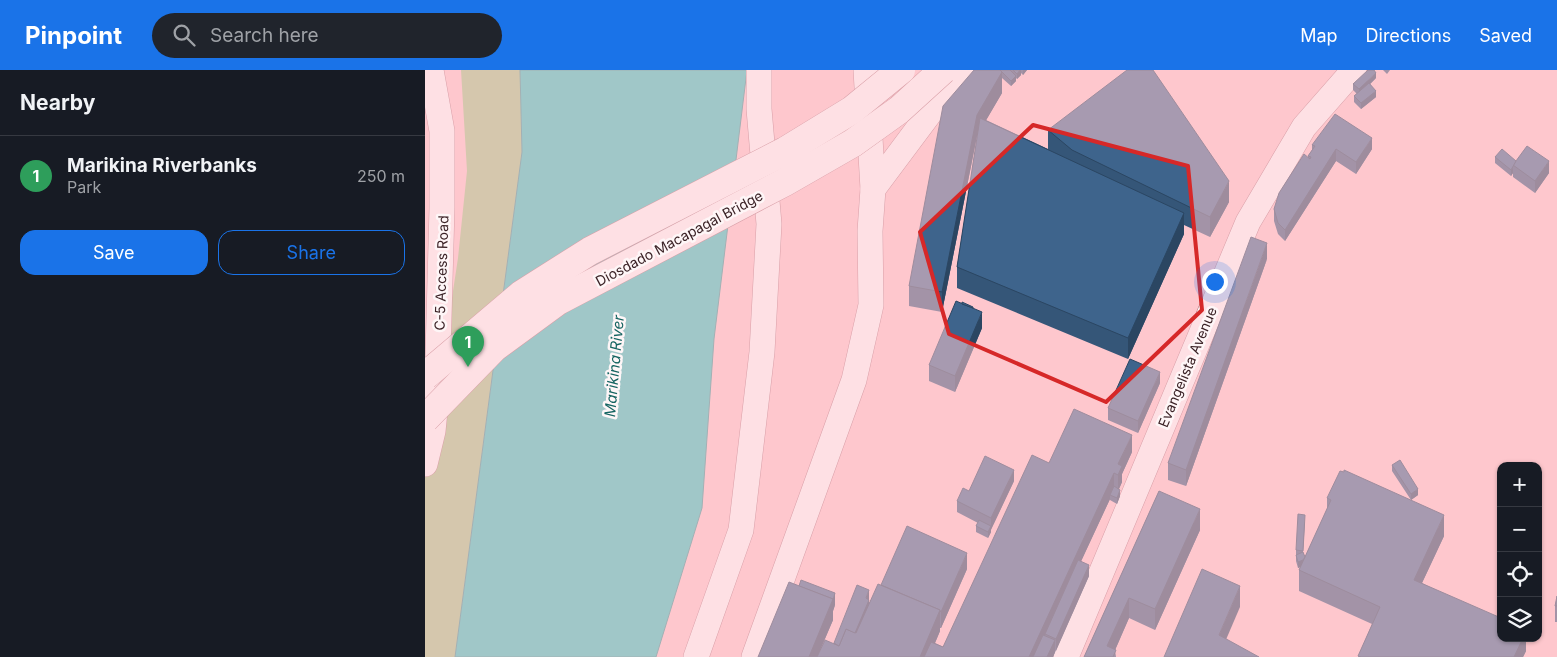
<!DOCTYPE html>
<meta charset="utf-8">
<style>
body{margin:0;font-family:Inter,sans-serif;background:#20242c;color:#f1f3f6}
.controls{position:absolute;right:15px;bottom:15px;display:grid;overflow:hidden;border-radius:10px;box-shadow:0 1px 4px #0004}
.controls button{width:45px;height:45px;display:grid;place-items:center;padding:0;border:0;border-bottom:1px solid #363941;background:#171b24;color:#f1f3f6;font:25px sans-serif}
.you{position:absolute;left:789px;top:211px;width:18px;height:18px;margin:-12px;border:4px solid #fff;border-radius:50%;background:#1a73e8;box-shadow:0 0 0 8px #1a73e833}
.badge{display:grid;place-items:center;width:32px;height:32px;border-radius:50%;background:#1a73e8;color:#fff;font-size:16px;font-weight:700}
.pin{position:absolute;translate:-50% -41px;filter:drop-shadow(0 1px 2px #0008)}
.pin::after{content:'';position:absolute;top:26px;width:18px;height:15px;background:inherit;clip-path:polygon(0 0,100% 0,50% 100%)}
.list{margin:0;padding:0;list-style:none}
h2{display:flex;justify-content:space-between;align-items:center;height:65px;margin:0;padding:0 20px;font-size:21px}
h2 small{font-size:16px;font-weight:400;color:#9ea1a6}
.list li{display:grid;grid-template-columns:32px 1fr auto;gap:15px;align-items:center;box-sizing:border-box;height:80px;padding:0 20px;border-top:1px solid #363941}
.list b{display:block;font-size:19px;white-space:nowrap}
.list p{margin:0;font-size:16px;white-space:nowrap;color:#9ea1a6}
.list em{font-size:16px;font-style:normal;color:#9ea1a6}
.actions{display:flex;gap:10px;padding:15px 20px}
.actions a{flex:1;padding:11px 0;border:1px solid #1a73e8;border-radius:15px;text-align:center;font-size:18px;color:#1a73e8}
.actions .main{background:#1a73e8;color:#fff}
.icon{flex:none;width:28px;height:28px;fill:none;stroke:currentColor;stroke-width:2;stroke-linecap:round;stroke-linejoin:round}
.map{position:relative;flex:none;width:1132px;height:587px;overflow:hidden}
header{display:flex;align-items:center;gap:30px;box-sizing:border-box;height:70px;padding:0 25px;background:#1a73e8;color:#fff}
header strong{font-size:24px}
nav{display:flex;gap:28px;margin-inline-start:auto;font-size:18px}
.search{width:350px;height:45px;background:#20242c;display:flex;align-items:center;gap:12px;box-sizing:border-box;padding:0 18px;border-radius:28px;color:#9ea1a6;font-size:19px}
main{display:flex}
aside{flex:1;background:#171b24}
.map>svg:first-child{display:block}
</style>
<header>
<strong>Pinpoint</strong>
<div class="search"><svg class="icon" aria-label="search" viewBox="0 0 24 24"><circle cx="10" cy="10" r="6"/><path d="M15 15l6 6"/></svg>Search here</div>
<nav><a>Map</a><a>Directions</a><a>Saved</a></nav>
</header>
<main>
<aside>
<h2>Nearby<small></small></h2>
<ul class="list">
<li><span class="badge" style="background:#2e9e5b">1</span><div><b>Marikina Riverbanks</b><p>Park</p></div><em>250 m</em></li>
</ul>
<div class="actions"><a class="main">Save</a><a>Share</a></div>
</aside>
<div class="map">
<svg width="1132" height="587" viewBox="0 0 1132 587">
<rect width="100%" height="100%" fill="#fec7cd"/>
<path fill="#a5c885" d="M 36,0 L 95,0 L 97,82 L 30,587 L 0,587 L 0,406 L 33,188 L 42,101 Z"/>
<path fill="#30c8c2" stroke="#349694" d="M 95,0 L 322,0 L 289,269 L 277,438 L 231,587 L 30,587 L 97,82 Z"/>
<g fill="none" stroke-linecap="round" stroke-linejoin="round">
<g stroke="#ae7079" stroke-width="26">
<g id="minor">
<path d="M 448,119 L 513,32 L 548,0"/>
<path d="M 0,394 L 8,361 L 12,320 L 17,138 L 17,61 L 6,0"/>
<path d="M 271,587 L 316,460 L 337,282 L 344,154 L 334,39 L 334,0"/>
<path d="M 329,587 L 429,310 L 446,235 L 445,161 L 448,119 L 441,0"/>
<path d="M 641,587 L 823,152 L 879,57 L 929,0"/>
</g>
</g>
<use href="#minor" stroke="#fff" stroke-width="25"/>
<g stroke="#ae7079" stroke-width="29" stroke-linecap="butt">
<g id="major-bridge">
<path d="M 0,306 L 97,224 L 165,181 L 360,81 L 427,40 L 476,0"/>
<path d="M 0,349 L 69,278 L 133,231 L 360,112 L 428,73 L 474,40 L 518,0"/>
</g>
</g>
<use href="#major-bridge" stroke="#fff" stroke-width="28"/>
</g>
<g fill="#355678">
<path d="M 549,0 L 602,0 L 598,5 L 596,3 L 596,5 L 592,9 L 591,8 L 591,11 L 586,16 L 577,8 L 577,23 L 561,50 L 623,79 L 623,60 L 804,132 L 785,167 L 759,155 L 759,164 L 703,289 L 532,218 L 532,197 L 553,63 L 552,66 L 517,242 L 484,236 L 484,216 Z"/>
<path d="M 958,0 L 965,0 L 962,4 Z"/>
<path d="M 951,8 L 945,14 L 951,27 L 936,39 L 929,32 L 929,26 L 932,24 L 928,20 L 928,14 Z"/>
<path d="M 887,75 L 947,79 L 931,104 L 911,91 L 860,171 L 853,164 L 849,151 L 849,139 L 883,88 L 883,86 L 887,80 Z"/>
<path d="M 1070,87 L 1091,91 L 1124,103 L 1110,123 L 1088,107 L 1088,103 L 1086,106 L 1070,93 Z"/>
<path d="M 842,189 L 761,416 L 743,410 L 743,393 Z"/>
<path d="M 548,238 L 557,258 L 530,322 L 504,311 L 504,295 Z"/>
<path d="M 735,313 L 713,363 L 683,350 L 683,338 Z"/>
<path d="M 707,382 L 697,404 L 697,412 L 694,419 L 695,426 L 692,434 L 685,430 L 685,429 L 656,491 L 664,506 L 628,587 L 333,587 L 410,535 L 408,541 L 408,550 L 394,583 L 409,573 L 444,533 L 456,515 L 542,499 L 516,558 L 515,558 L 515,561 L 510,573 L 518,577 L 624,393 Z"/>
<path d="M 967,395 L 993,425 L 986,430 L 1019,466 L 997,513 L 1101,568 L 1101,581 L 1098,587 L 933,587 L 947,554 L 874,521 L 874,500 L 875,497 L 873,498 L 871,491 L 871,480 L 880,451 L 878,483 L 880,487 L 902,439 L 902,428 L 986,430 L 967,401 Z"/>
<path d="M 589,411 L 566,459 L 566,462 L 563,468 L 551,462 L 551,456 L 553,453 L 532,442 L 532,431 L 544,421 Z"/>
<path d="M 734,421 L 775,460 L 730,560 L 704,548 L 690,580 L 691,587 L 659,587 Z"/>
<path d="M 1132,526 L 1132,552 L 1130,552 L 1130,536 Z"/>
</g>
<g fill="#2b4662">
<path d="M 595,0 L 596,0 L 596,5 L 592,9 L 592,4 Z"/>
<path d="M 598,0 L 602,0 L 598,5 Z"/>
<path d="M 577,2 L 577,23 L 552,66 L 517,242 L 517,222 L 552,45 Z"/>
<path d="M 951,3 L 951,8 L 934,25 L 934,19 Z"/>
<path d="M 591,6 L 591,11 L 586,16 L 586,11 Z"/>
<path d="M 951,21 L 951,27 L 936,39 L 936,33 Z"/>
<path d="M 947,68 L 947,79 L 931,104 L 931,92 Z"/>
<path d="M 911,79 L 911,91 L 860,171 L 860,160 Z"/>
<path d="M 1124,91 L 1124,103 L 1110,123 L 1110,111 Z"/>
<path d="M 1088,98 L 1088,103 L 1086,106 L 1086,100 Z"/>
<path d="M 804,111 L 804,132 L 785,167 L 785,147 Z"/>
<path d="M 759,143 L 759,164 L 703,289 L 703,268 Z"/>
<path d="M 842,173 L 842,189 L 761,416 L 761,400 Z"/>
<path d="M 557,242 L 557,258 L 530,322 L 530,306 Z"/>
<path d="M 735,302 L 735,313 L 713,363 L 713,351 Z"/>
<path d="M 707,365 L 707,382 L 697,404 L 697,412 L 693,421 L 693,394 Z"/>
<path d="M 589,400 L 589,411 L 566,460 L 566,448 Z"/>
<path d="M 689,403 L 689,419 L 685,425 L 685,429 L 622,565 L 620,564 L 620,570 L 612,587 L 604,587 Z"/>
<path d="M 993,419 L 993,425 L 986,430 L 986,424 Z"/>
<path d="M 695,420 L 695,426 L 692,434 L 692,428 Z"/>
<path d="M 775,439 L 775,460 L 730,560 L 730,539 Z"/>
<path d="M 1019,445 L 1019,466 L 989,530 L 989,510 Z"/>
<path d="M 566,456 L 566,462 L 563,468 L 563,462 Z"/>
<path d="M 542,483 L 542,499 L 516,558 L 516,542 Z"/>
<path d="M 880,489 L 880,495 L 873,498 L 873,492 Z"/>
<path d="M 664,495 L 664,506 L 631,581 L 631,569 Z"/>
<path d="M 815,516 L 815,537 L 794,586 L 794,565 Z"/>
<path d="M 444,520 L 444,541 L 428,568 L 441,528 Z"/>
<path d="M 410,523 L 410,535 L 408,541 L 408,550 L 392,587 L 384,587 Z"/>
<path d="M 704,528 L 704,548 L 687,587 L 682,576 Z"/>
<path d="M 515,540 L 515,561 L 504,587 L 495,587 Z"/>
<path d="M 1098,568 L 1101,568 L 1101,581 L 1098,587 L 1089,587 Z"/>
<path d="M 630,570 L 630,582 L 628,587 L 622,587 Z"/>
</g>
<g fill="#3e648c" stroke="#2b4662">
<path d="M 549,0 L 575,0 L 577,2 L 552,45 L 517,222 L 484,216 L 518,36 Z"/>
<path d="M 575,0 L 585,0 L 591,6 L 586,11 Z"/>
<path d="M 588,0 L 595,0 L 592,4 Z"/>
<path d="M 702,0 L 728,0 L 804,111 L 785,147 L 647,80 L 623,60 Z"/>
<path d="M 943,0 L 949,0 L 951,3 L 934,19 L 928,14 Z"/>
<path d="M 944,13 L 951,21 L 936,33 L 929,26 Z"/>
<path d="M 910,44 L 947,68 L 931,92 L 911,79 L 860,160 L 853,153 L 849,139 L 854,123 L 879,84 L 885,89 L 886,87 L 883,86 L 890,76 L 887,75 Z"/>
<path d="M 555,48 L 759,143 L 703,268 L 532,197 Z"/>
<path d="M 1102,76 L 1124,91 L 1110,111 L 1088,95 Z"/>
<path d="M 1077,79 L 1091,91 L 1086,100 L 1070,87 Z"/>
<path d="M 826,167 L 842,173 L 761,400 L 743,393 Z"/>
<path d="M 531,231 L 557,242 L 530,306 L 504,295 Z"/>
<path d="M 537,232 L 548,237 L 548,238 L 537,234 Z"/>
<path d="M 705,289 L 735,302 L 713,351 L 683,338 Z"/>
<path d="M 649,339 L 707,365 L 693,394 L 697,396 L 693,405 L 689,403 L 604,587 L 499,587 L 506,572 L 518,577 L 607,385 L 624,393 Z"/>
<path d="M 560,386 L 589,400 L 566,448 L 532,431 L 538,418 L 544,421 Z"/>
<path d="M 975,390 L 993,419 L 986,424 L 967,395 Z"/>
<path d="M 919,400 L 1019,445 L 989,510 L 1076,548 L 1076,568 L 1098,568 L 1089,587 L 936,587 L 933,586 L 955,537 L 874,500 L 906,430 L 902,428 L 915,401 L 919,402 Z"/>
<path d="M 689,416 L 695,420 L 692,428 L 685,425 Z"/>
<path d="M 734,421 L 775,439 L 730,539 L 704,528 L 682,576 L 691,580 L 688,587 L 659,587 Z"/>
<path d="M 873,444 L 880,445 L 878,481 L 871,480 Z"/>
<path d="M 554,450 L 566,456 L 563,462 L 551,456 Z"/>
<path d="M 482,456 L 542,483 L 516,542 L 515,541 L 515,540 L 456,515 Z"/>
<path d="M 878,482 L 880,487 L 878,490 L 873,492 L 871,485 Z"/>
<path d="M 653,490 L 664,495 L 631,569 L 620,564 Z"/>
<path d="M 777,499 L 815,516 L 794,565 L 834,587 L 739,587 Z"/>
<path d="M 376,510 L 410,523 L 408,530 L 408,529 L 374,516 Z"/>
<path d="M 364,512 L 408,529 L 384,587 L 333,587 Z"/>
<path d="M 453,514 L 515,540 L 495,587 L 392,587 L 400,570 L 414,576 L 421,559 L 431,563 Z"/>
<path d="M 432,515 L 444,520 L 441,528 L 444,530 L 430,563 L 421,559 L 414,576 L 409,573 Z"/>
<path d="M 1132,526 L 1132,536 L 1130,536 Z"/>
<path d="M 618,565 L 630,570 L 622,587 L 608,587 Z"/>
</g>
<path d="M0 0H1132V587H0ZM 608,55 L 763,96 L 777,240 L 681,332 L 524,264 L 495,162 Z" fill="#fec7cd" fill-opacity=".55" fill-rule="evenodd"/>
<path fill="none" stroke="#d62828" stroke-width="4" stroke-linejoin="round" d="M 608,55 L 763,96 L 777,240 L 681,332 L 524,264 L 495,162 Z"/>
<g text-anchor="middle" dominant-baseline="central" stroke-width="5" stroke-linejoin="round" paint-order="stroke">
<g font-size="14" fill="#3c2327" stroke="#fef6f7">
<text transform="translate(254 168) rotate(-28)">Diosdado Macapagal Bridge</text>
<text transform="translate(16 203) rotate(-88)">C-5 Access Road</text>
<text transform="translate(762 297) rotate(-67)">Evangelista Avenue</text>
</g>
<g font-size="15" font-style="italic" fill="#156461" stroke="#fef6f7">
<text transform="translate(189 296) rotate(-85)">Marikina River</text>
</g>
</g>
</svg>
<div class="controls">
<button>+</button>
<button>−</button>
<button><svg class="icon" aria-label="locate" viewBox="0 0 24 24"><circle cx="12" cy="12" r="6"/><path d="M12 2v4M12 18v4M2 12h4M18 12h4"/></svg></button>
<button><svg class="icon" aria-label="layers" viewBox="0 0 24 24"><path d="M12 4l9 5-9 5-9-5zM3 14l9 5 9-5"/></svg></button>
</div>
<div class="you"></div>
<div class="pin badge" style="left:43px;top:297px;background:#2e9e5b">1</div>
</div>
</main>
